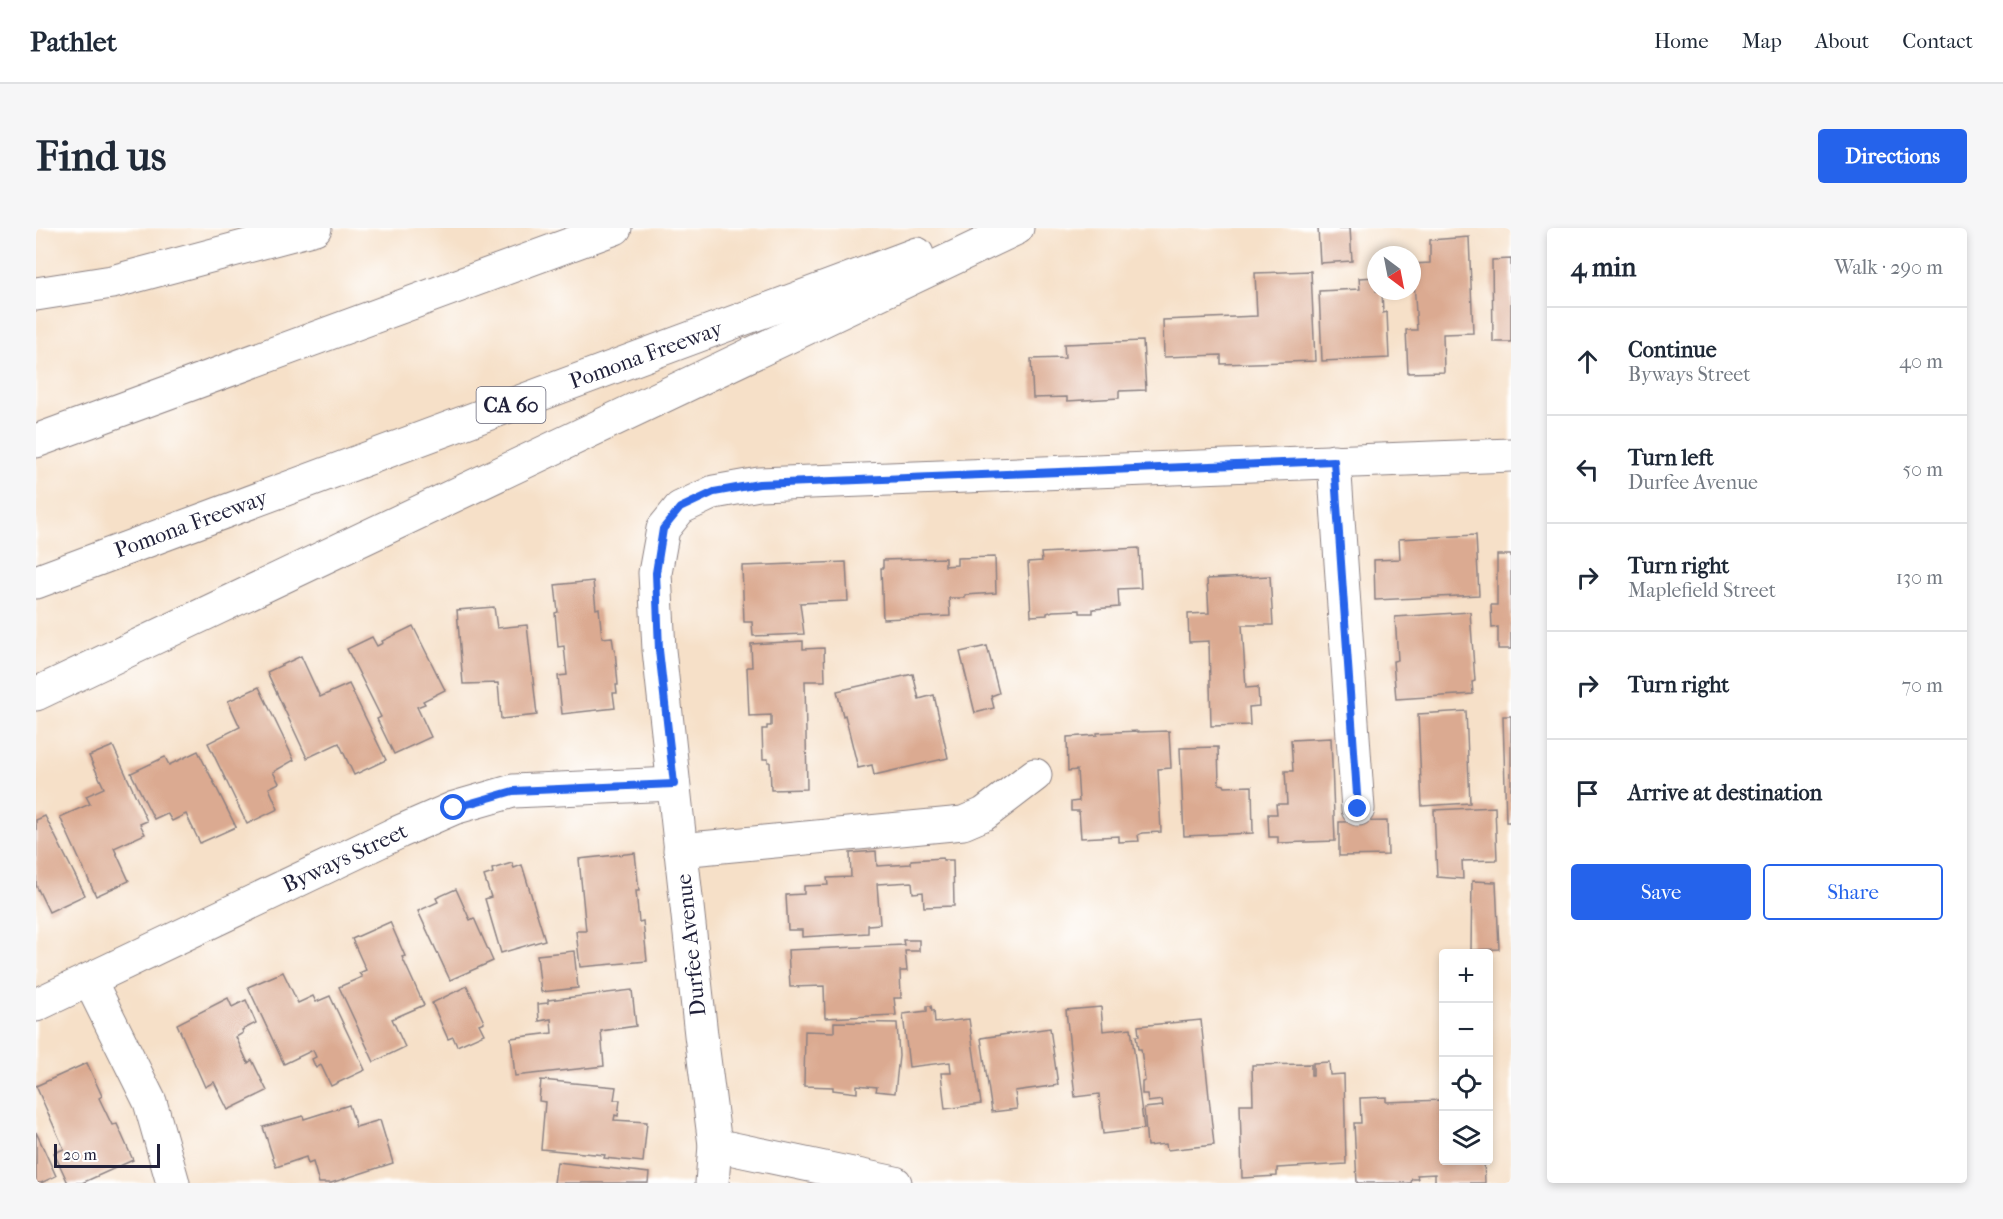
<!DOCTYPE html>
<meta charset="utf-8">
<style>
body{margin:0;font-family:"IM FELL French Canon",serif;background:#f6f6f7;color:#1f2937}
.controls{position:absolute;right:18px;bottom:18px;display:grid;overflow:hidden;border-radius:6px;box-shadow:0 3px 9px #0003}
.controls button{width:54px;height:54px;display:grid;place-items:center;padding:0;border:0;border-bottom:2px solid #e0e1e3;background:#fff;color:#1f2937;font:30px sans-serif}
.compass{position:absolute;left:1331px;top:18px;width:54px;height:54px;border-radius:50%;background:#fff;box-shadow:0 3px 9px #0003;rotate:148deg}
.scale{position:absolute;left:18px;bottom:15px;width:106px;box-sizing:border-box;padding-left:6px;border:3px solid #22223b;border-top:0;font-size:16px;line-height:21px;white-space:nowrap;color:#22223b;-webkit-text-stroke:4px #fff;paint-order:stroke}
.stop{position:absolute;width:18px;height:18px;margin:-14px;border:4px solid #2563eb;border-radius:50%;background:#fff}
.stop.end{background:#2563eb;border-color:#fff;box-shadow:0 2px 6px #0008}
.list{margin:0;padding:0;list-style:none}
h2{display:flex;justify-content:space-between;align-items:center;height:78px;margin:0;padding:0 24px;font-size:26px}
h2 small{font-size:20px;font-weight:400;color:#747a83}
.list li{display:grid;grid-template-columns:39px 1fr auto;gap:18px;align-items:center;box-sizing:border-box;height:108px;padding:0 24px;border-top:2px solid #e0e1e3}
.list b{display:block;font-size:22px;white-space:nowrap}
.list p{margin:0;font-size:20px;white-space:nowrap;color:#747a83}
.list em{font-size:20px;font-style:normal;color:#747a83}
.actions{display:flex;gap:12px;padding:18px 24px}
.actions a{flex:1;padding:14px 0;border:2px solid #2563eb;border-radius:6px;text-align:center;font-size:21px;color:#2563eb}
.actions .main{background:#2563eb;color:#fff}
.icon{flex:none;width:33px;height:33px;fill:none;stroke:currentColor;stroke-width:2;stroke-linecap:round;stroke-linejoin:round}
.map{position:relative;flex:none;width:1475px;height:955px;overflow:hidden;border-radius:6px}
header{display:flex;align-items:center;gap:36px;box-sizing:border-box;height:84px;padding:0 30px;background:#fff;border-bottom:2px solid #e0e1e3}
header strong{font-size:28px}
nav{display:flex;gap:33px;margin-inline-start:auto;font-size:21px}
.intro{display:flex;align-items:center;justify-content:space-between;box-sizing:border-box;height:144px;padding:0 36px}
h1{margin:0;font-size:42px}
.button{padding:15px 27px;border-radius:6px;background:#2563eb;color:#fff;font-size:21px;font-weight:700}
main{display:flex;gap:36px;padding:0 36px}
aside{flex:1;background:#fff;border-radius:6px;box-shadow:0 3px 9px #0003}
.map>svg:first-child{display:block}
</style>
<header>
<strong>Pathlet</strong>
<nav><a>Home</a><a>Map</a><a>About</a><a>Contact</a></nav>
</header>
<div class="intro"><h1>Find us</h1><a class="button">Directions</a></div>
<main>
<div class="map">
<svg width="1475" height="955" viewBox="0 0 1475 955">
<rect width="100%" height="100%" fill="#fff"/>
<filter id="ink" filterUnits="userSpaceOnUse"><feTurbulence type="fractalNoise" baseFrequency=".0167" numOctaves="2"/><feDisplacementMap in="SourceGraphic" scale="12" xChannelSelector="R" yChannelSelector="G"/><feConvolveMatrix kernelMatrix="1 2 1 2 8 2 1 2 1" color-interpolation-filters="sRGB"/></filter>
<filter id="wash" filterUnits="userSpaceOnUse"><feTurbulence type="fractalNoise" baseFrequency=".008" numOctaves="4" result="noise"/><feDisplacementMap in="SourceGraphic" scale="24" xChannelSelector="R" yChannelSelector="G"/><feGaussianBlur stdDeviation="1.35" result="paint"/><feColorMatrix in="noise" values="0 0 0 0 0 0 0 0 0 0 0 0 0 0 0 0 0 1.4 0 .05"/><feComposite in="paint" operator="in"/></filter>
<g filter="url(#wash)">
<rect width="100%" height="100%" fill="#f6e0c8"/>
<g id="blocks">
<g fill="#dbaa91">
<path d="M 1282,0 L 1314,0 L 1316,33 L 1284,35 Z"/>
<path d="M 1433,9 L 1437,105 L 1407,106 L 1408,144 L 1372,145 L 1370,102 L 1381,102 L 1377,36 L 1394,35 L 1394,12 Z"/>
<path d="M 1475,31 L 1475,114 L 1457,114 L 1456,32 Z"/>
<path d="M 1275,43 L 1279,133 L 1185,136 L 1185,127 L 1128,129 L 1127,92 L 1221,88 L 1219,45 Z"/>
<path d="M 1340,49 L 1340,63 L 1346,63 L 1347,85 L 1351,84 L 1353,130 L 1286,133 L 1283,63 L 1324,61 L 1323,50 Z"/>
<path d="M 1107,113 L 1110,162 L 1083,163 L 1083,170 L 1031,173 L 1031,169 L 997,170 L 995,131 L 1029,130 L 1028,116 Z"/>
<path d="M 1440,307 L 1443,367 L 1339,372 L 1338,332 L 1364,331 L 1363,311 Z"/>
<path d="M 1103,320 L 1105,360 L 1082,361 L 1083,379 L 1057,381 L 1057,385 L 1044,385 L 1044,382 L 1017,383 L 1011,385 L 1011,387 L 995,388 L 992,334 L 1006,333 L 1005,325 Z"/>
<path d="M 1461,327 L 1475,327 L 1475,421 L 1462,421 L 1462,399 L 1456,400 L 1455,377 L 1461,377 Z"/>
<path d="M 959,329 L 960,365 L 929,367 L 929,370 L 913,370 L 914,388 L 847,391 L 845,340 L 847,340 L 847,332 L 909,330 L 909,338 L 921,337 L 921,330 Z"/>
<path d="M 810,334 L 812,373 L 764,375 L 768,406 L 717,408 L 716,394 L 708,394 L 706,338 Z"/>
<path d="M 1234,348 L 1237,397 L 1206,397 L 1210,460 L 1222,459 L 1223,478 L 1213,479 L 1214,497 L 1175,498 L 1173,413 L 1153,414 L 1152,386 L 1173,385 L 1171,351 Z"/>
<path d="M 557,353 L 560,381 L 563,380 L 566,410 L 576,409 L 578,422 L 579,422 L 582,457 L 580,457 L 581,465 L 577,465 L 579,480 L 526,486 L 522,448 L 531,447 L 528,418 L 522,419 L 519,385 L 522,384 L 519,357 Z"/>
<path d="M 458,379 L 461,400 L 491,397 L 501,487 L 465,491 L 462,455 L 427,456 L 421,382 Z"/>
<path d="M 1434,384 L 1439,453 L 1436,454 L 1437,466 L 1360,471 L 1357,433 L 1362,432 L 1359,389 Z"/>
<path d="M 377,398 L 409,462 L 387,473 L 389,476 L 381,479 L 395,509 L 358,526 L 341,491 L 345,489 L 311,421 L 336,409 L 341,418 L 347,415 L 346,413 Z"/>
<path d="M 767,413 L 767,421 L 788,420 L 789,453 L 769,453 L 771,561 L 735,562 L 734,534 L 732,534 L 732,531 L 727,531 L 726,501 L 731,501 L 731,498 L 735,498 L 735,487 L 713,488 L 711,439 L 716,439 L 715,416 Z"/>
<path d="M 951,418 L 963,465 L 955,468 L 958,480 L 939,485 L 924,424 Z"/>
<path d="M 265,428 L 284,469 L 313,456 L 350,532 L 318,547 L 303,515 L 271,530 L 231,444 Z"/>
<path d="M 877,446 L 883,471 L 898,467 L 912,530 L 838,547 L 836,537 L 822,540 L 809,487 L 807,488 L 801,463 Z"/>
<path d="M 223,459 L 258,532 L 237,544 L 243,555 L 233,560 L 242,581 L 211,596 L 172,515 L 204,499 L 192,473 Z"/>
<path d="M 1430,483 L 1434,575 L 1386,578 L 1382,486 Z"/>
<path d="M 1467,488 L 1475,488 L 1475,594 L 1470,594 Z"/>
<path d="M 1102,503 L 1102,504 L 1133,503 L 1135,540 L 1122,541 L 1125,604 L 1106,605 L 1102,607 L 1103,613 L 1083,614 L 1083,608 L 1045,610 L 1043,583 L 1035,583 L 1035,574 L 1043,573 L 1041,542 L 1032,543 L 1031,509 L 1061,507 L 1061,505 Z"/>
<path d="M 1295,510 L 1299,613 L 1242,615 L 1242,609 L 1233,609 L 1232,586 L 1241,586 L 1240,576 L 1251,576 L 1249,543 L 1257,543 L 1255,512 Z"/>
<path d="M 77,518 L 111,593 L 104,596 L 109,606 L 78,620 L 93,653 L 60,668 L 24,589 L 54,576 L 50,568 L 68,560 L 53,528 Z"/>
<path d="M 1182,519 L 1183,556 L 1188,557 L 1189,559 L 1216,558 L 1217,605 L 1148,608 L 1144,520 Z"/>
<path d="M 162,523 L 200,599 L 164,615 L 150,586 L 136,593 L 131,585 L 118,591 L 95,545 L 129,529 L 133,537 Z"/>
<path d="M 1459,579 L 1461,632 L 1426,633 L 1427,651 L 1401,649 L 1398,582 Z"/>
<path d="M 9,588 L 49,667 L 13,684 L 0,657 L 0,592 Z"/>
<path d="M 1351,593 L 1352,627 L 1303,628 L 1303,594 Z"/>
<path d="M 840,623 L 841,638 L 875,636 L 875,632 L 907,630 L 907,632 L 917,632 L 918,678 L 888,679 L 887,664 L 877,665 L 876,654 L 841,656 L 844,696 L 832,697 L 832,705 L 766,709 L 766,702 L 752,702 L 750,667 L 768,666 L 768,658 L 792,657 L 791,650 L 815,649 L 814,625 Z"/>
<path d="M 599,625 L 603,663 L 600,663 L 603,694 L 607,693 L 611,733 L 544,739 L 540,703 L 550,703 L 543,631 Z"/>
<path d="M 476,635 L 478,640 L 486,637 L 509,712 L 465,725 L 449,671 L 455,669 L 448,648 L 457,645 L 456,641 Z"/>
<path d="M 1436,653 L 1460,654 L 1463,721 L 1435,722 Z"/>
<path d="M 420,661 L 434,692 L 438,690 L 457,733 L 414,752 L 382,683 L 402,674 L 400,670 Z"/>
<path d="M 354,694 L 369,728 L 366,729 L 388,777 L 356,791 L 369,819 L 338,834 L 303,759 L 326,749 L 323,745 L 330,742 L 316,711 Z"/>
<path d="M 867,712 L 883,712 L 883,723 L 869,723 L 871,743 L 864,743 L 865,770 L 858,770 L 860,787 L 789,790 L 788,758 L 754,759 L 752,722 L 868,717 Z"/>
<path d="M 538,723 L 542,760 L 505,764 L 501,727 Z"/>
<path d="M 247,744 L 262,775 L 277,768 L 280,774 L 294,768 L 329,842 L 295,858 L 285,837 L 280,840 L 276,831 L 280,829 L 277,822 L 248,836 L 212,759 Z"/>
<path d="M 431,758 L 448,794 L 443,796 L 448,806 L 421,818 L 417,809 L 412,811 L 396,775 Z"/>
<path d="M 596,762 L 600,798 L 565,803 L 568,838 L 479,848 L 475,810 L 516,805 L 515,791 L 503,793 L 502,776 L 512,775 L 512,772 Z"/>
<path d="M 192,770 L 196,779 L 210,772 L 220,795 L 206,802 L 207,805 L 200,809 L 212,835 L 216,832 L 231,863 L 192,882 L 178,854 L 169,859 L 141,796 Z"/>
<path d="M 891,778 L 895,778 L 896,783 L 898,782 L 899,795 L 933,791 L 945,876 L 909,881 L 905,845 L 915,845 L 914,834 L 873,839 L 867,786 L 891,783 Z"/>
<path d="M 1065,779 L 1067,803 L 1095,800 L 1108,901 L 1067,906 L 1063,866 L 1039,869 L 1030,782 Z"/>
<path d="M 1165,792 L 1178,917 L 1131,922 L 1130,916 L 1111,918 L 1108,880 L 1127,878 L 1126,872 L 1112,874 L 1111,866 L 1106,866 L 1106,854 L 1109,853 L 1105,821 L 1102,821 L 1100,808 L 1103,808 L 1102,798 Z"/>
<path d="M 798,794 L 861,795 L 863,828 L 859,865 L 840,863 L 841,859 L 821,857 L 821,865 L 797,862 L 797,859 L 768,858 L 769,803 L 798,804 Z"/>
<path d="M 1014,800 L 1022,857 L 979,863 L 981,881 L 956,884 L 945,810 Z"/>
<path d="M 1293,834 L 1294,847 L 1308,846 L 1310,936 L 1241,940 L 1241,948 L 1206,950 L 1204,876 L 1217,876 L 1216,837 L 1275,836 L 1275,847 L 1277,847 L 1277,835 Z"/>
<path d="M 51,835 L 66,868 L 63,870 L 76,897 L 81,896 L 97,932 L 46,955 L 32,955 L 18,925 L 28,921 L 0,858 Z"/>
<path d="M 505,852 L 580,859 L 578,872 L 584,872 L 582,888 L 579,887 L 578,892 L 611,894 L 607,934 L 568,930 L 569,927 L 505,921 L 509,874 L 503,873 Z"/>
<path d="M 1350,869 L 1350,874 L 1408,872 L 1408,932 L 1448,932 L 1449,955 L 1399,955 L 1399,946 L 1381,947 L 1382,951 L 1376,951 L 1375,955 L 1321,955 L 1318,895 L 1325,895 L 1324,870 Z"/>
<path d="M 313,877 L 320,899 L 344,892 L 357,935 L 295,955 L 283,955 L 277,934 L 272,936 L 270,929 L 240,939 L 227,899 L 267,888 L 268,891 Z"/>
<path d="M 0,904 L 20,948 L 5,955 L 0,955 Z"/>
<path d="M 521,934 L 613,945 L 612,955 L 518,955 Z"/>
</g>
</g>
</g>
<g filter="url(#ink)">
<use href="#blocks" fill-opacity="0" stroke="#8c8182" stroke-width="1.5"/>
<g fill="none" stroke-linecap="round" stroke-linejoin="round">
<g stroke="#8c8182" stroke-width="35">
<g id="minor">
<path d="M 1298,233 L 1322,581"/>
<path d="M 644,622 L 927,595 L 948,586 L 999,547"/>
<path d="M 54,753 L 114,874 L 137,955"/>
<path d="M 0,777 L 363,604 L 418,580 L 477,563 L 637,556"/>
<path d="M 679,917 L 859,955"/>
<path d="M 676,955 L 679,917 L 665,807 L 623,422 L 619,345 L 627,301 L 644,280 L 678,264 L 723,256 L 1475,227"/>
</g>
</g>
<g stroke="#8c8182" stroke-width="35">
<g id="highway">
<path d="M 0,66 L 76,54 L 279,0"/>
<path d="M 0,213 L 579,0"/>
<path d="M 0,354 L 881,26"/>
<path d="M 0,466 L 981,0"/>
</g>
</g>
<use href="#minor" stroke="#fff" stroke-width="33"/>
<use href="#highway" stroke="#fff" stroke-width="33"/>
</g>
</g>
<g fill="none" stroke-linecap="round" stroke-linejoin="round" filter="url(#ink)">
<path stroke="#2563eb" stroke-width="8" d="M 418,580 L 477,563 L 638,556 L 623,422 L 620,345 L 627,301 L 644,280 L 678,264 L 723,256 L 1298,233 L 1322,581"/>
</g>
<g text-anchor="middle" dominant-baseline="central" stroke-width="4.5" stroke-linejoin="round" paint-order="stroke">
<rect fill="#fff" stroke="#646476" stroke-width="1.5" x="440.5" y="159" width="69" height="36" rx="4.5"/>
<g font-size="21" font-weight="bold" fill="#22223b">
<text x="475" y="177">CA 60</text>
</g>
<g font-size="22" fill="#22223b" stroke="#fff">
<text transform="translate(610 127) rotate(-20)">Pomona Freeway</text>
<text transform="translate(155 296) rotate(-20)">Pomona Freeway</text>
<text transform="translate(309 630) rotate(-25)">Byways Street</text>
<text transform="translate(655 717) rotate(-96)">Durfee Avenue</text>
</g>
</g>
</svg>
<div class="controls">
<button>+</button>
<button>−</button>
<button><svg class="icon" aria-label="locate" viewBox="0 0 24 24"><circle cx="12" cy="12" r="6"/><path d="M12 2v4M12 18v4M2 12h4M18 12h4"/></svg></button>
<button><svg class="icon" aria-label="layers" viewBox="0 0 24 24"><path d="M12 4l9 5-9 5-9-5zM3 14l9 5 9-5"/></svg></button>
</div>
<svg class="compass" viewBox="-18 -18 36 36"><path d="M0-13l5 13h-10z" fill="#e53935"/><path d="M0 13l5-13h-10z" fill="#747a83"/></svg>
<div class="scale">20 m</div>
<div class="stop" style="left:418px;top:580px"></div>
<div class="stop end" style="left:1322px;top:581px"></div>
</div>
<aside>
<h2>4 min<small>Walk · 290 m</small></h2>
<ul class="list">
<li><svg class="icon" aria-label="ahead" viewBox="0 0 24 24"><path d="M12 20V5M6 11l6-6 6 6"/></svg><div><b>Continue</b><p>Byways Street</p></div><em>40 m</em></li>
<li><svg class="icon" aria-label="left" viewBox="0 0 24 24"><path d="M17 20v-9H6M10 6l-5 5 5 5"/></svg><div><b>Turn left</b><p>Durfee Avenue</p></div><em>50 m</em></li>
<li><svg class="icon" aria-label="right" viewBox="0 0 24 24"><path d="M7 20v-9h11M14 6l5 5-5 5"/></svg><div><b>Turn right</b><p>Maplefield Street</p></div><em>130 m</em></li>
<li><svg class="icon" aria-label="right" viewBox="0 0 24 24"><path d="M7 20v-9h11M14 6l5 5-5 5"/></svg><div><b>Turn right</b></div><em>70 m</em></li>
<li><svg class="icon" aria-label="arrive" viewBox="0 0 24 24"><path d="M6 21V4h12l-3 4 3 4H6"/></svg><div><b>Arrive at destination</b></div></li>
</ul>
<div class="actions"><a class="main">Save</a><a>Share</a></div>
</aside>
</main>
